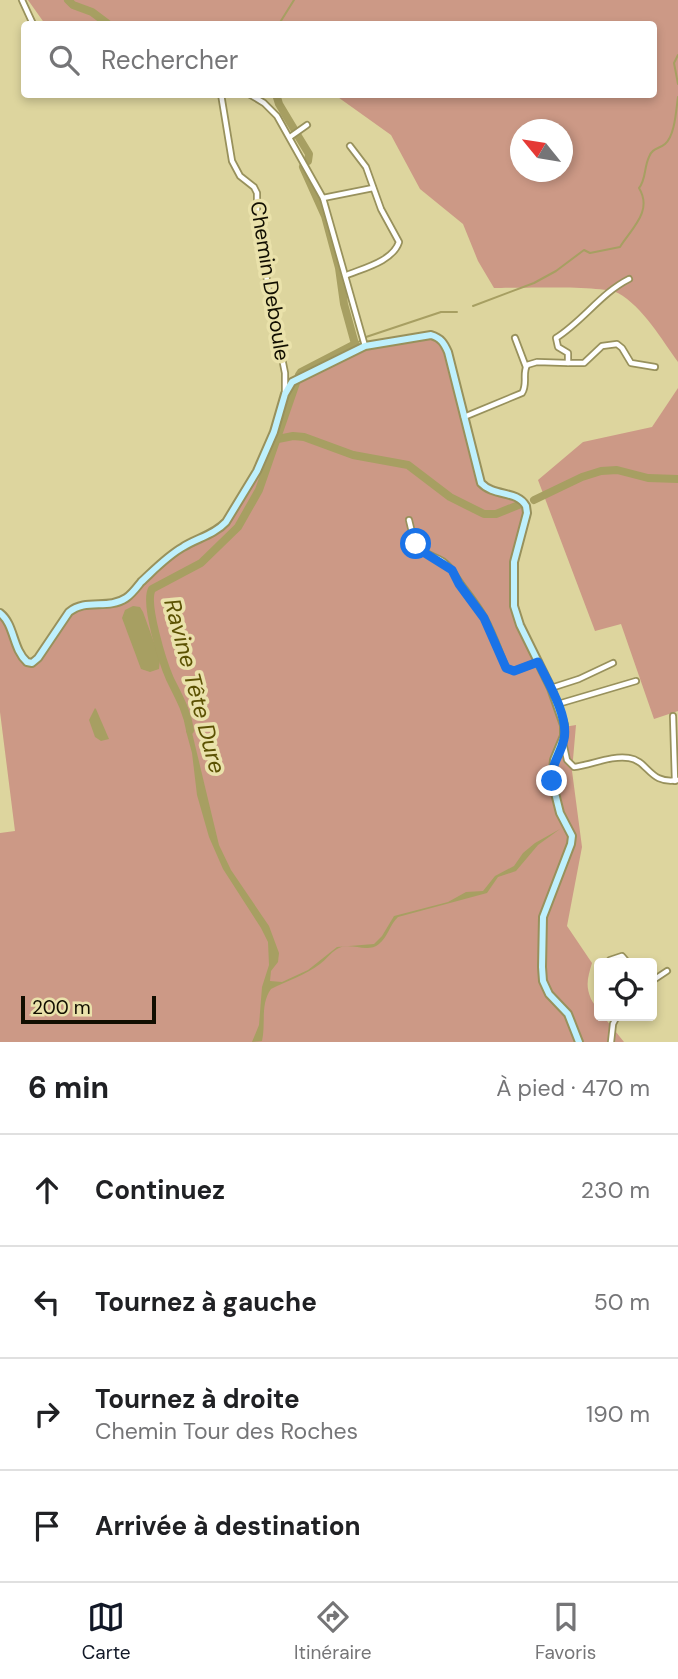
<!DOCTYPE html>
<html lang="fr">
<meta charset="utf-8">
<style>
body{margin:0;font-family:"DM Sans",sans-serif;background:#f2f2f2;color:#202124}
.controls{position:absolute;right:21px;bottom:21px;display:grid;overflow:hidden;border-radius:7px;box-shadow:0 4px 10px #0003}
.controls button{width:63px;height:63px;display:grid;place-items:center;padding:0;border:0;border-bottom:2px solid #e0e0e0;background:#fff;color:#202124;font:35px sans-serif}
.compass{position:absolute;left:510px;top:119px;width:63px;height:63px;border-radius:50%;background:#fff;box-shadow:0 4px 10px #0003;rotate:300deg}
.scale{position:absolute;left:21px;bottom:18px;width:135px;box-sizing:border-box;padding-left:7px;border:4px solid #110e00;border-top:0;font-size:19px;line-height:24px;white-space:nowrap;color:#110e00;-webkit-text-stroke:5px #eae2ab;paint-order:stroke}
.stop{position:absolute;width:21px;height:21px;margin:-16px;border:5px solid #1a73e8;border-radius:50%;background:#fff}
.stop.end{background:#1a73e8;border-color:#fff;box-shadow:0 2px 7px #0008}
.list{margin:0;padding:0;list-style:none}
h2{display:flex;justify-content:space-between;align-items:center;height:91px;margin:0;padding:0 28px;font-size:30px}
h2 small{font-size:23px;font-weight:400;color:#757577}
.list li{display:grid;grid-template-columns:46px 1fr auto;gap:21px;align-items:center;box-sizing:border-box;height:112px;padding:0 28px;border-top:2px solid #e0e0e0}
.list b{display:block;font-size:26px;white-space:nowrap}
.list p{margin:0;font-size:23px;white-space:nowrap;color:#757577}
.list em{font-size:23px;font-style:normal;color:#757577}
.icon{flex:none;width:38px;height:38px;fill:none;stroke:currentColor;stroke-width:2;stroke-linecap:round;stroke-linejoin:round}
.map{position:relative;flex:none;width:678px;height:1042px;overflow:hidden}
.search{position:absolute;background:#fff;box-shadow:0 4px 10px #0003;left:21px;right:21px;top:21px;height:77px;display:flex;align-items:center;gap:18px;box-sizing:border-box;padding:0 24px;border-radius:7px;color:#757577;font-size:26px}
.sheet{height:539px;background:#fff}
nav{display:flex;justify-content:space-around;align-items:center;box-sizing:border-box;height:98px;border-top:2px solid #e0e0e0;background:#fff;font-size:19px;color:#757577}
nav a{display:grid;justify-items:center;gap:4px}
nav .on{color:#111827}
.map>svg:first-child{display:block}
</style>
<div class="map">
<svg width="678" height="1042" viewBox="0 0 678 1042">
<rect width="100%" height="100%" fill="#ddd59e"/>
<g fill="#cc9986" fill-rule="evenodd">
<path d="M 28,0 L 678,0 L 678,362 C 662,340 643,307 618,293 C 604,285 516,288 494,288 L 478,261 L 463,224 L 420,189 L 391,135 L 335,95 L 654,94 L 654,24 L 45,24 ZM 520,130 L 562,130 L 562,172 L 520,172 Z"/>
<path d="M 431,335 L 444,342 L 481,483 L 516,496 L 526,506 L 514,562 L 514,606 L 551,688 L 564,727 L 576,725 L 572,771 L 582,847 L 567,926 L 592,963 C 588,977 585,985 591,999 C 595,1006 598,1008 599,1016 L 603,1016 L 624,1042 L 0,1042 L 0,833 L 15,831 L 0,712 L 0,613 L 16,647 L 32,663 L 75,606 L 114,604 L 127,597 L 162,562 L 220,529 L 257,471 L 290,384 L 365,346 Z"/>
<path d="M 678,388 L 678,711 L 654,719 L 621,624 L 595,631 L 538,480 L 583,442 L 652,427 Z"/>
</g>
<g fill="#a79f62">
<path d="M 133,606 L 140,607 L 143,612 L 160,659 L 159,669 L 150,672 L 141,669 L 122,618 L 125,610 Z"/>
<path d="M 95,708 L 96,709 L 109,739 L 101,741 L 95,737 L 89,720 Z"/>
<path d="M 189,720 L 219,845 L 231,870 L 269,926 L 279,953 L 278,962 L 271,971 L 270,981 L 282,982 L 308,970 L 337,947 L 374,944 L 382,936 L 394,916 L 448,902 L 466,892 L 483,891 L 495,876 L 514,866 L 523,853 L 535,843 L 560,829 L 538,845 L 516,871 L 498,877 L 487,893 L 398,917 C 390,924 388,937 379,944 C 367,954 350,941 337,949 C 330,953 326,960 320,964 C 305,975 287,981 271,989 C 260,1004 266,1024 262,1041 L 252,1042 L 259,1025 L 262,987 L 269,965 L 268,942 L 261,928 L 223,869 L 209,837 L 197,795 L 192,753 L 186,731 Z"/>
</g>
<g fill="none" stroke-linecap="round" stroke-linejoin="round">
<g stroke="#a79f62" stroke-width="2">
<path d="M 279,24 L 294,0"/>
<path d="M 678,55 L 674,63 L 678,84"/>
<path d="M 473,306 L 534,283 L 556,271 L 584,250 L 590,253 L 620,247 C 632,228 653,211 639,188 C 646,180 644,167 649,157 C 652,148 659,149 665,144 C 675,136 676,110 678,97"/>
<path d="M 366,337 L 441,312 L 457,312"/>
<path d="M 355,344 L 360,341"/>
</g>
<g stroke="#a79f62" stroke-width="8">
<path d="M 68,0 L 73,5 L 92,12 L 108,24"/>
<path d="M 276,94 L 279,104 L 294,129"/>
<path d="M 298,136 L 309,154 L 308,161"/>
<path d="M 299,375 L 301,372 L 355,344 L 344,304 L 339,268 L 325,216 L 303,167"/>
<path d="M 278,439 L 293,436 L 304,437 L 353,455 L 408,465 L 450,497 L 484,514 L 496,514 L 521,504"/>
<path d="M 534,500 L 582,477 L 601,471 L 617,470 L 648,478 L 678,479"/>
<path d="M 190,730 C 187,711 179,697 170,679 C 163,663 144,603 152,589 L 201,563 L 238,527 L 259,490 L 296,383"/>
</g>
<g stroke="#98915c" stroke-width="8">
<g id="street">
<path d="M 22,0 L 33,24"/>
<path d="M 221,94 L 232,161 L 240,176 L 254,187 L 257,193 L 257,217 L 269,293 L 285,373 L 285,393"/>
<path d="M 249,94 L 264,103 L 277,116 L 323,198 L 365,346"/>
<path d="M 290,137 L 307,125"/>
<path d="M 323,198 L 373,188"/>
<path d="M 347,275 C 364,268 393,261 399,242 L 381,209 L 366,167 L 350,146"/>
<path d="M 515,338 L 526,367"/>
<path d="M 568,363 L 584,363 L 602,346 L 617,344 L 622,348 L 631,363 L 655,367"/>
<path d="M 464,417 L 522,393 C 528,384 522,374 527,365 L 537,362 L 568,363 L 568,353 L 558,347 L 556,338 C 583,321 601,293 629,279"/>
<path d="M 409,520 C 419,568 436,546 453,572 C 462,587 475,601 484,617 C 493,633 499,651 506,668 L 514,671 L 538,662"/>
<path d="M 551,688 L 579,679 L 613,663"/>
<path d="M 558,704 L 636,681"/>
<path d="M 673,716 L 675,781"/>
<path d="M 563,742 L 567,760 L 574,767 C 591,765 612,755 629,758 C 649,761 649,785 678,780"/>
<path d="M 608,963 L 610,960 L 622,956 L 628,963"/>
<path d="M 652,981 L 667,971"/>
<path d="M 611,1042 L 613,1024 L 617,1016"/>
</g>
</g>
<g stroke="#98915c" stroke-width="10">
<path id="secondary" d="M 0,613 C 15,625 12,648 27,662 L 32,663 L 38,658 L 69,612 C 86,598 108,610 126,598 C 132,594 137,587 141,582 C 154,570 167,556 183,547 C 197,538 214,535 226,522 L 257,471 L 274,432 L 285,394 L 292,382 L 365,346 L 431,335 C 441,338 444,343 448,352 L 481,483 C 494,497 517,490 526,506 L 527,513 L 514,562 L 514,606 L 520,625 L 551,688 L 564,725 L 564,736 L 554,760 L 552,781 L 560,813 L 572,836 L 571,844 L 543,917 L 542,967 L 543,981 L 549,994 L 568,1014 L 579,1042"/>
</g>
<use href="#street" stroke="#fff" stroke-width="4.5"/>
<use href="#secondary" stroke="#bef0fd" stroke-width="6"/>
</g>
<g fill="none" stroke-linecap="round" stroke-linejoin="round">
<path stroke="#1a73e8" stroke-width="9" d="M 416,544 L 420,550 L 452,570 L 459,584 L 484,618 L 506,668 L 514,671 L 538,662 C 548,682 569,717 564,739 C 560,757 552,760 552,781"/>
</g>
<g text-anchor="middle" dominant-baseline="central" stroke-width="7" stroke-linejoin="round" paint-order="stroke">
<g font-size="21" fill="#110e00" stroke="#eae2ab">
<text transform="translate(270 281) rotate(81)">Chemin Deboule</text>
</g>
<g font-size="23" font-style="italic" fill="#5b5102" stroke="#eae2ab">
<text transform="translate(195 686) rotate(75)">Ravine Tête Dure</text>
</g>
</g>
</svg>
<div class="controls">
<button><svg class="icon" aria-label="locate" viewBox="0 0 24 24"><circle cx="12" cy="12" r="6"/><path d="M12 2v4M12 18v4M2 12h4M18 12h4"/></svg></button>
</div>
<svg class="compass" viewBox="-18 -18 36 36"><path d="M0-13l5 13h-10z" fill="#e53935"/><path d="M0 13l5-13h-10z" fill="#757577"/></svg>
<div class="scale">200 m</div>
<div class="stop" style="left:416px;top:544px"></div>
<div class="stop end" style="left:552px;top:781px"></div>
<div class="search"><svg class="icon" aria-label="search" viewBox="0 0 24 24"><circle cx="10" cy="10" r="6"/><path d="M15 15l6 6"/></svg>Rechercher</div>
</div>
<section class="sheet">
<h2>6 min<small>À pied · 470 m</small></h2>
<ul class="list">
<li><svg class="icon" aria-label="ahead" viewBox="0 0 24 24"><path d="M12 20V5M6 11l6-6 6 6"/></svg><div><b>Continuez</b></div><em>230 m</em></li>
<li><svg class="icon" aria-label="left" viewBox="0 0 24 24"><path d="M17 20v-9H6M10 6l-5 5 5 5"/></svg><div><b>Tournez à gauche</b></div><em>50 m</em></li>
<li><svg class="icon" aria-label="right" viewBox="0 0 24 24"><path d="M7 20v-9h11M14 6l5 5-5 5"/></svg><div><b>Tournez à droite</b><p>Chemin Tour des Roches</p></div><em>190 m</em></li>
<li><svg class="icon" aria-label="arrive" viewBox="0 0 24 24"><path d="M6 21V4h12l-3 4 3 4H6"/></svg><div><b>Arrivée à destination</b></div></li>
</ul>
</section>
<nav>
<a class="on"><svg class="icon" aria-label="map" viewBox="0 0 24 24"><path d="M3 6l6-2 6 2 6-2v14l-6 2-6-2-6 2zM9 4v14M15 6v14"/></svg>Carte</a>
<a><svg class="icon" aria-label="directions" viewBox="0 0 24 24"><path d="M12 3l9 9-9 9-9-9zM9 14v-3h6M13 9l2 2-2 2"/></svg>Itinéraire</a>
<a><svg class="icon" aria-label="saved" viewBox="0 0 24 24"><path d="M7 4h10v16l-5-4-5 4z"/></svg>Favoris</a>
</nav>
